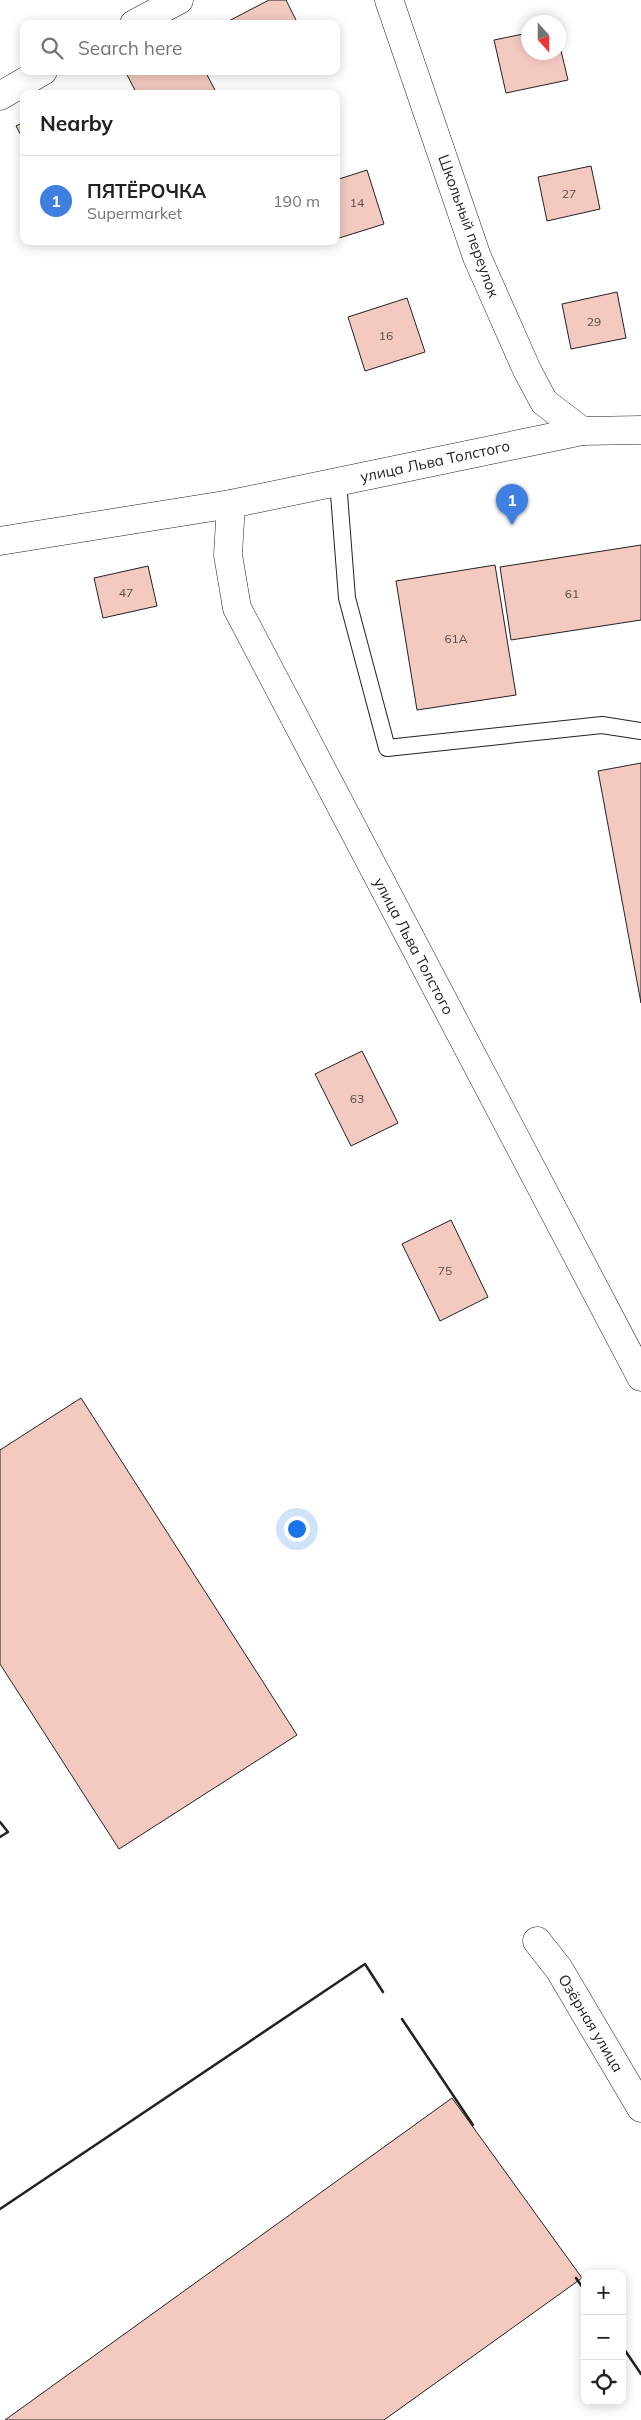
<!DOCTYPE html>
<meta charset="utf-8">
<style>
body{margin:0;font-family:Mulish,sans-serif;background:#f6f6f6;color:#202124}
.controls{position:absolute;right:15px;bottom:15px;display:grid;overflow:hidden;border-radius:10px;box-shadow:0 2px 12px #0003}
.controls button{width:45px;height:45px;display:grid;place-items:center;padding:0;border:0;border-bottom:1px solid #e0e0e0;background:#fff;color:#202124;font:25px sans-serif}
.compass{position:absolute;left:521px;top:15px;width:45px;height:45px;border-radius:50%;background:#fff;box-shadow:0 2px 12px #0003;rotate:159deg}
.you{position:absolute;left:296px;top:1528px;width:18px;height:18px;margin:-12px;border:4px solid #fff;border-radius:50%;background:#1a73e8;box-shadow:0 0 0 8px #1a73e833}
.badge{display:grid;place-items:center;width:32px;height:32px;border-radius:50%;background:#c62828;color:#fff;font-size:16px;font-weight:700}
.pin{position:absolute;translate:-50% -41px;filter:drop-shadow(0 1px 2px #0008)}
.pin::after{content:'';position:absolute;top:26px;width:18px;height:15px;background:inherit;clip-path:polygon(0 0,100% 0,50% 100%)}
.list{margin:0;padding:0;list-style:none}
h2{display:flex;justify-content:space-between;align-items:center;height:65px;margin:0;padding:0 20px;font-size:21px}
h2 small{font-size:16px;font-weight:400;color:#757577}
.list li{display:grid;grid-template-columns:32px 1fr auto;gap:15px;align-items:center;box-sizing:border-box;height:90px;padding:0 20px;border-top:1px solid #e0e0e0}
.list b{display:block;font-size:19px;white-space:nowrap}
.list p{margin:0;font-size:16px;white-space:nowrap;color:#757577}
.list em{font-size:16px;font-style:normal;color:#757577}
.icon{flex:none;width:28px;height:28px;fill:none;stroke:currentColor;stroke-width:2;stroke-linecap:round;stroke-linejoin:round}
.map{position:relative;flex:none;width:641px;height:2420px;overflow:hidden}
.search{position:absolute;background:#fff;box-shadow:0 2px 12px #0003;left:20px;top:20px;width:320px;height:55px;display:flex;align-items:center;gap:12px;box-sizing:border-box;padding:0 18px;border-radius:10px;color:#757577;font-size:19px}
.panel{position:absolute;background:#fff;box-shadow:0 2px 12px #0003;left:20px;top:90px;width:320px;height:155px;border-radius:10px}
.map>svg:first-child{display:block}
</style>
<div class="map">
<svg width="641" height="2420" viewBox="0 0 641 2420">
<rect width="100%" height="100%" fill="#fff"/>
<g fill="#f3c9c0" stroke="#222">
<path d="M 269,0 L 286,0 L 298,24 L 223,24 Z"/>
<path d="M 528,33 L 528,52 L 558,52 L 558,38 L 568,80 L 506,93 L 494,40 Z"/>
<path d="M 125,71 L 205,71 L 216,92 L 137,94 Z"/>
<path d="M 24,122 L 24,141 L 16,126 Z"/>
<path d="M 591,166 L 600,209 L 547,221 L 538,177 Z"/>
<path d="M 367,170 L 384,224 L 336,239 L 336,180 Z"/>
<path d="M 617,292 L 626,338 L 571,349 L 562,304 Z"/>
<path d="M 407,298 L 425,352 L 365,371 L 348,317 Z"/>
<path d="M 641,545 L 641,620 L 511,640 L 500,567 Z"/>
<path d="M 495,565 L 516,695 L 417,710 L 396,581 Z"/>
<path d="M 148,566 L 157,606 L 103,618 L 94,578 Z"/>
<path d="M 641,763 L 641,1003 L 598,771 Z"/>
<path d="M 362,1051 L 398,1123 L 351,1146 L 315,1074 Z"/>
<path d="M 451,1220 L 488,1297 L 440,1321 L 402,1244 Z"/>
<path d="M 81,1398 L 297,1735 L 119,1849 L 0,1664 L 0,1450 Z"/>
<path d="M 452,2098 L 582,2278 L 384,2420 L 5,2420 Z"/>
</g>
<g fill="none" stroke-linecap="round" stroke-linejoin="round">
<g stroke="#222" stroke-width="18">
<path id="lane" d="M 338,481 L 347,598 L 387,748 L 602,725 L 641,731"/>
</g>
<g stroke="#222" stroke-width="29">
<g id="street">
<path d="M 134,24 L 179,0"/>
<path d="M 0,96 L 43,71"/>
<path d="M 231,504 L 228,555 L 237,608 L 641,1377"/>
<path d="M 0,541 L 231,504 L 582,431"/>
<path d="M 537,1941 L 559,1969 L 641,2108"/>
</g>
</g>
<g stroke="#222" stroke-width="29">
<path id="secondary" d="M 389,0 L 477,257 L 527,370 L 544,402 L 582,431 L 641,430"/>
</g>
<use href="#lane" stroke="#fff" stroke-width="16"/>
<use href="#street" stroke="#fff" stroke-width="28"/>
<use href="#secondary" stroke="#fff" stroke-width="28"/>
<g stroke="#222" stroke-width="2.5">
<path d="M 0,1822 L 8,1832 L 0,1837"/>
<path d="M 402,2019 L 473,2125"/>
<path d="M 0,2209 L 365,1964 L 383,1992"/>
<path d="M 576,2278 L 585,2291"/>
<path d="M 622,2346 L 641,2374"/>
</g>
</g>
<g text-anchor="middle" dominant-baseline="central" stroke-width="4" stroke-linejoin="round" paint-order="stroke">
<g font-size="12" fill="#564c4a">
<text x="569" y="193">27</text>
<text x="357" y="202">14</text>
<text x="594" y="321">29</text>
<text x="386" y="335">16</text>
<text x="126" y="592">47</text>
<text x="572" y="593">61</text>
<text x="456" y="638">61А</text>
<text x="357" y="1098">63</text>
<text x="445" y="1270">75</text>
</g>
<g font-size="15" fill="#222" stroke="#fff">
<text transform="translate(469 226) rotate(70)">Школьный переулок</text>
<text transform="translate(435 461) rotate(-12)">улица Льва Толстого</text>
<text transform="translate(414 946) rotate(62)">улица Льва Толстого</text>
<text transform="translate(591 2023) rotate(59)">Озёрная улица</text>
</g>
</g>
</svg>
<div class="controls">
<button>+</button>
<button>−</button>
<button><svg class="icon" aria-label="locate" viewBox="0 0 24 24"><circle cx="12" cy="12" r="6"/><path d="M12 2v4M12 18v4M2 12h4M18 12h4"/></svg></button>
</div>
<svg class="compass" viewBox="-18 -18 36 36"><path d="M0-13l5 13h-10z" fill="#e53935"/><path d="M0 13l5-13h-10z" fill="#757577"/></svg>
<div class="you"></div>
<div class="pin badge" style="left:512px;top:525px;background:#3f7fe0">1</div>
<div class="search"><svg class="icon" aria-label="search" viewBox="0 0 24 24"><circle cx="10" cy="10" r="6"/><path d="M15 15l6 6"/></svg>Search here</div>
<section class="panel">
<h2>Nearby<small></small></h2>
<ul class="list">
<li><span class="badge" style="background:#3f7fe0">1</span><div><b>ПЯТЁРОЧКА</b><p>Supermarket</p></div><em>190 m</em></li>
</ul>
</section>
</div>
